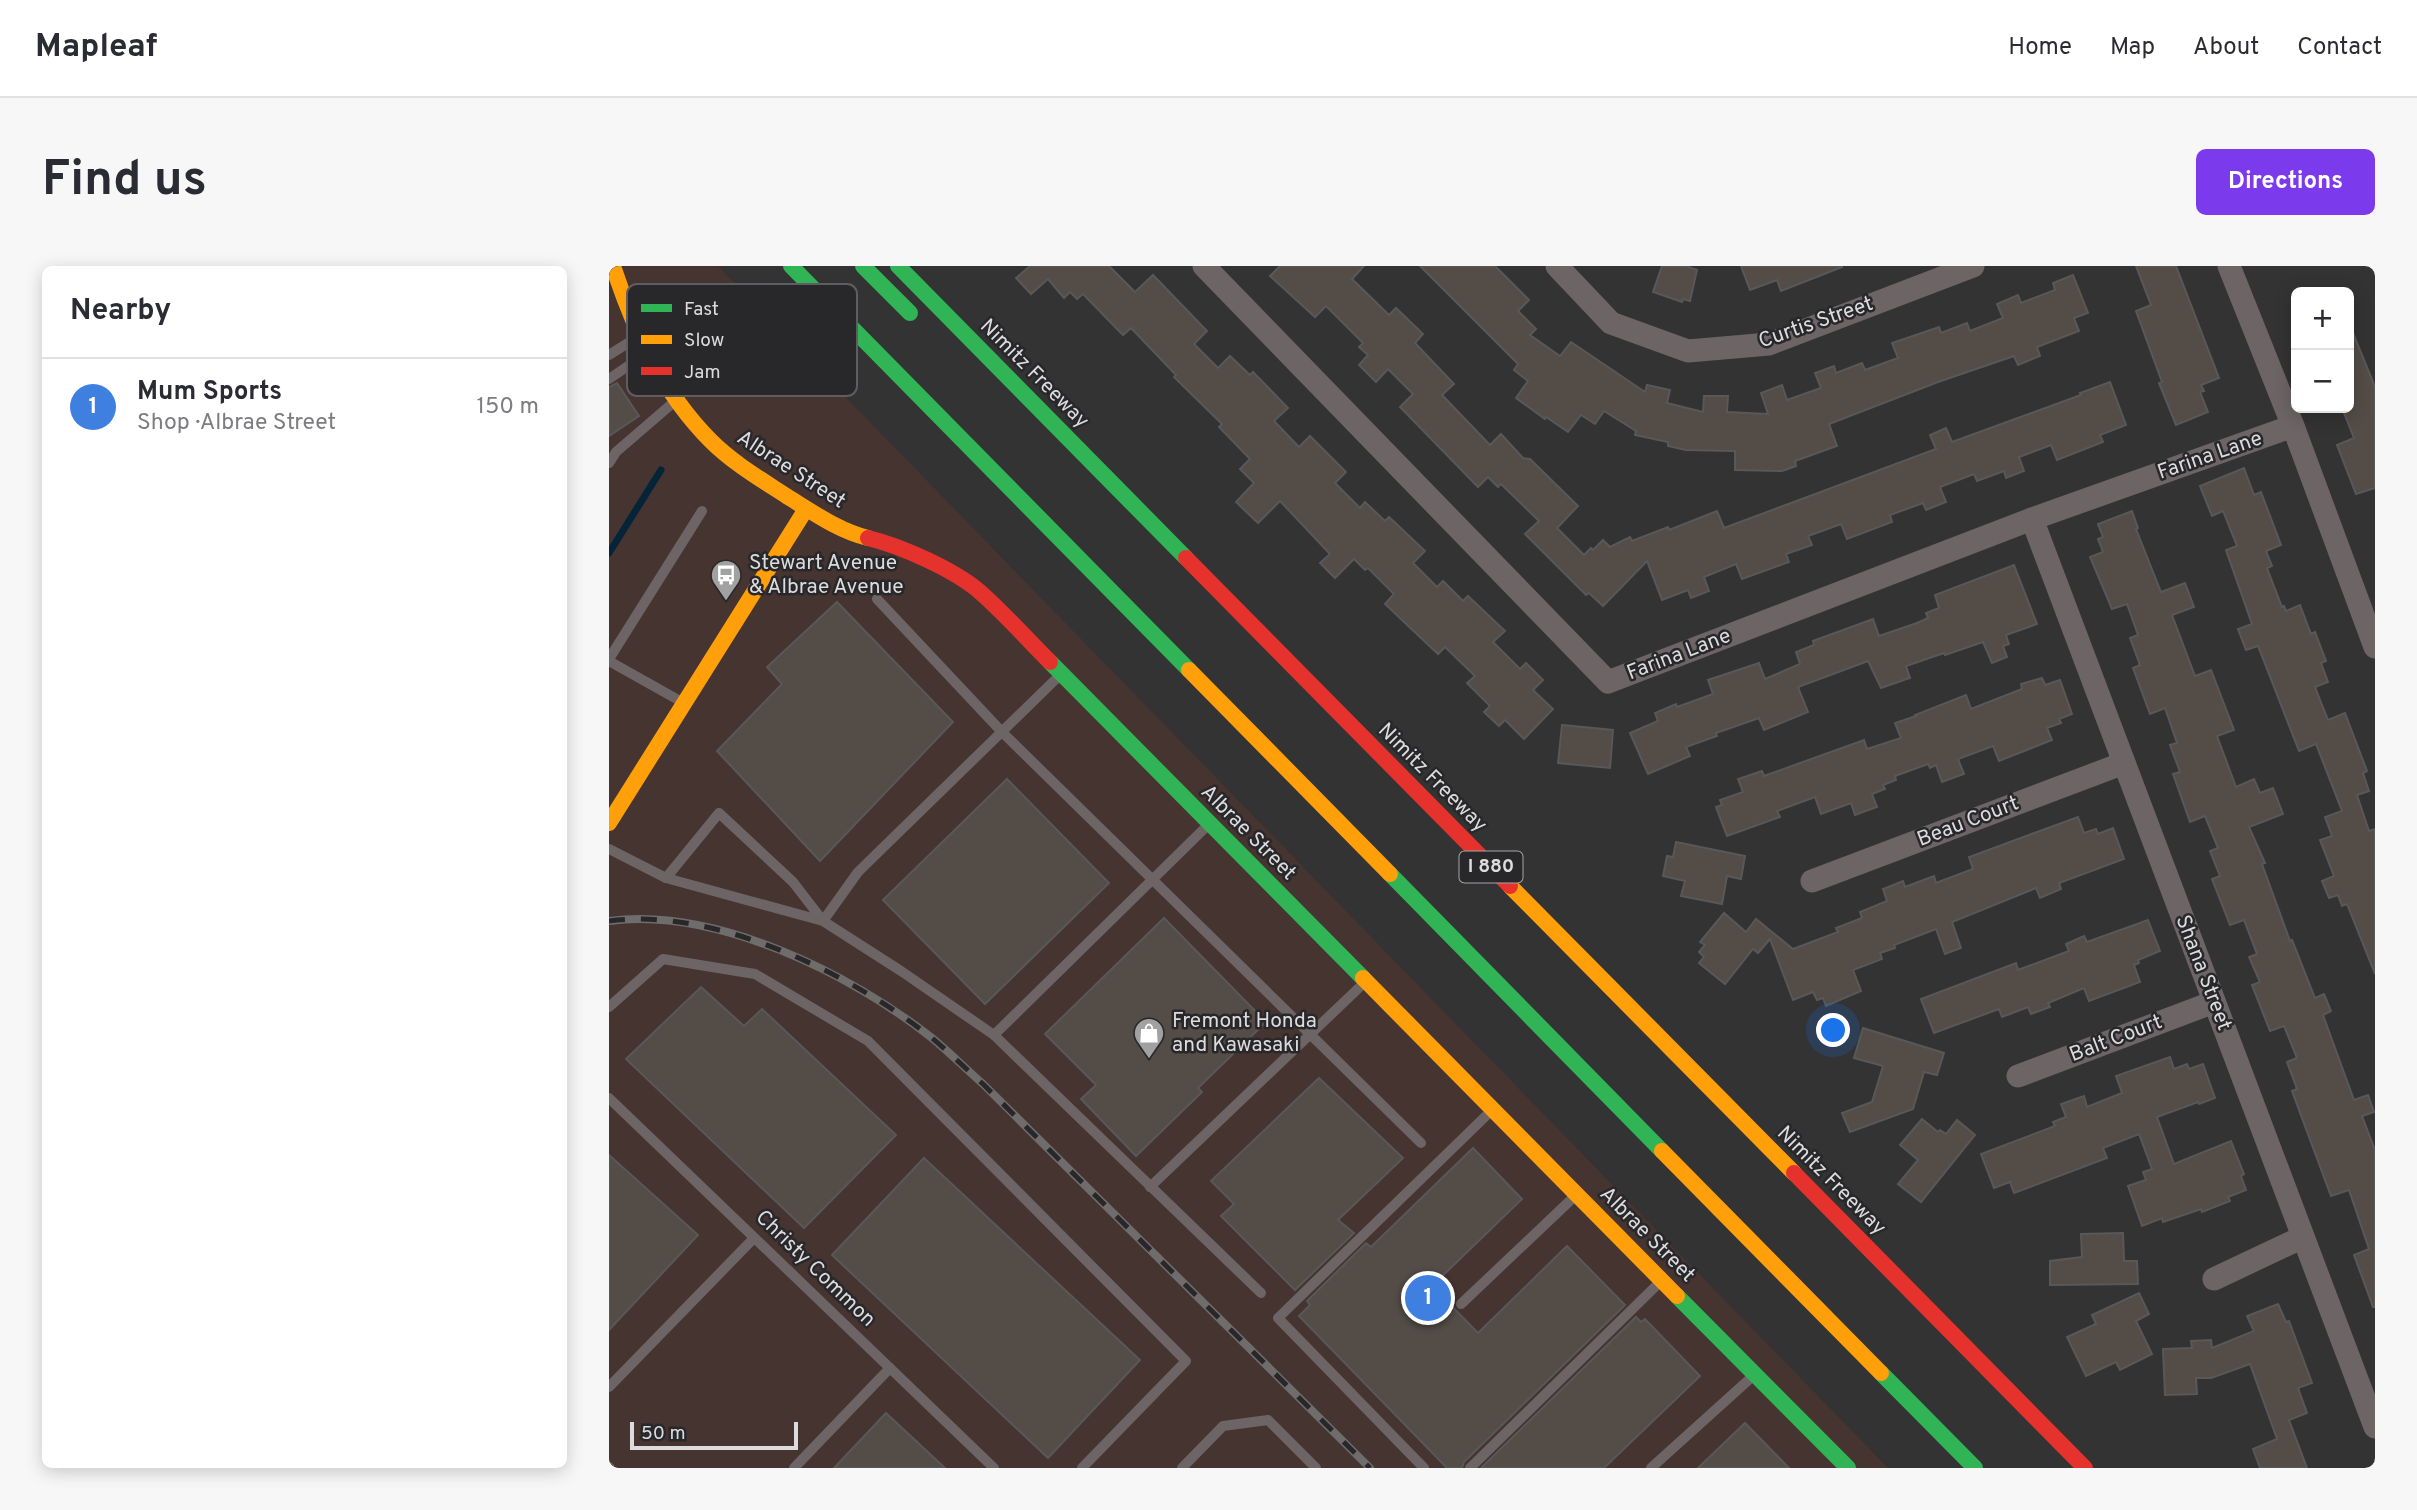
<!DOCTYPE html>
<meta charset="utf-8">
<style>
body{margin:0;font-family:Overpass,sans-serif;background:#f7f7f7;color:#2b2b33}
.controls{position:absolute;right:21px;top:21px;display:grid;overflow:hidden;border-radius:10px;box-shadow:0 4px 18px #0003}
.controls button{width:63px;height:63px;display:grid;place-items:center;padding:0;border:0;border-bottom:2px solid #e1e1e2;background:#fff;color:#2b2b33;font:35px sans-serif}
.scale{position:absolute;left:21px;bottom:18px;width:168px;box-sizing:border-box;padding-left:7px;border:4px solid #dcdcde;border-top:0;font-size:19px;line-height:24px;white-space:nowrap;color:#dcdcde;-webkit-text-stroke:5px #28282b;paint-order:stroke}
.you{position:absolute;left:1225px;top:765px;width:24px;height:24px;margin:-18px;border:5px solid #fff;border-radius:50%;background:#1a73e8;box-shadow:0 0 0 10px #1a73e833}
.badge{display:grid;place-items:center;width:46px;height:46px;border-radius:50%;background:#7c3aed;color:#fff;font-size:23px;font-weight:700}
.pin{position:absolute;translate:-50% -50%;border:4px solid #fff;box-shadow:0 2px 7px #0006}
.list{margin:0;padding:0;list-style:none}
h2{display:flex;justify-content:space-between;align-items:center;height:91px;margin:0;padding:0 28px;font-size:30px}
h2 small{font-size:23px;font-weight:400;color:#7c7c81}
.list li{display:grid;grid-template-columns:46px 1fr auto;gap:21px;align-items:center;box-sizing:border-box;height:98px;padding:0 28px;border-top:2px solid #e1e1e2}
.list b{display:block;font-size:26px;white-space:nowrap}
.list p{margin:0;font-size:23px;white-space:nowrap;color:#7c7c81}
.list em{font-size:23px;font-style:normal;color:#7c7c81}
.map{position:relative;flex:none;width:1766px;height:1202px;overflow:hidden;border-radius:10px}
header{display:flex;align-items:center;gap:42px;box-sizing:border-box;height:98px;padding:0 35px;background:#fff;border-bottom:2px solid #e1e1e2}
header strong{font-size:33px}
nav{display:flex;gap:38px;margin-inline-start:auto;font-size:24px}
.intro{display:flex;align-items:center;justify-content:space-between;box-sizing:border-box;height:168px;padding:0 42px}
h1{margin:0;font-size:49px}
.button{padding:18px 32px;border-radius:10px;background:#7c3aed;color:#fff;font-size:24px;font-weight:700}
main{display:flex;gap:42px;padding:0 42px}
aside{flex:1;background:#fff;border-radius:10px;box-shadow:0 4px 18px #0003}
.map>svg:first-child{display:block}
</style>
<header>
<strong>Mapleaf</strong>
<nav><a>Home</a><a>Map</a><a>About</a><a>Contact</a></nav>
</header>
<div class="intro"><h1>Find us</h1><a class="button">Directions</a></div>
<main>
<aside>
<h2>Nearby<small></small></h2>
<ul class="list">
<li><span class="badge" style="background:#3f7fe0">1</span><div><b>Mum Sports</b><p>Shop · Albrae Street</p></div><em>150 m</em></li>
</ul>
</aside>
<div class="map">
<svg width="1766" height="1202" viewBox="0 0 1766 1202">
<rect width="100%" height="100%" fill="#333334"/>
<path fill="#463431" d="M 0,0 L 109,0 L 1279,1202 L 0,1202 Z"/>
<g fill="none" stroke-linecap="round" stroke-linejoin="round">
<path stroke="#062438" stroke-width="7" d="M 0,287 L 52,204"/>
</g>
<g fill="#534c47" stroke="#595859" stroke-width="2">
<path d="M 421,0 L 500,0 L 526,26 L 544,9 L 598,65 L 585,78 L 609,102 L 621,90 L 641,109 L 644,106 L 679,142 L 665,155 L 690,181 L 701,170 L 737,206 L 726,217 L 751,242 L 756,236 L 776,255 L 780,251 L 816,285 L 804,297 L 828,321 L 834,315 L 854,335 L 859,330 L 896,365 L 884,376 L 911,403 L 917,397 L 934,414 L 924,424 L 944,443 L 915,473 L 896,454 L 890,460 L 875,446 L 881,440 L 858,417 L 866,410 L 836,381 L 829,388 L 776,338 L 785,328 L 759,302 L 756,304 L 745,293 L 726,312 L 711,297 L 721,288 L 671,235 L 649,257 L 627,236 L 645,217 L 631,203 L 641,193 L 610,161 L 613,158 L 565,111 L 567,109 L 522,62 L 514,69 L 474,28 L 468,33 L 461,26 L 455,32 L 439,13 L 422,28 L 407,12 Z"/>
<path d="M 671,0 L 755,0 L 743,13 L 780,49 L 787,42 L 814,68 L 806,77 L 845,118 L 833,129 L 881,179 L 892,168 L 914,192 L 921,193 L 969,240 L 948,262 L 975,289 L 982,282 L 984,284 L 994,274 L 1001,281 L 1021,271 L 1023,275 L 1059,261 L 1060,264 L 1108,245 L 1115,262 L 1327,183 L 1321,169 L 1337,162 L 1343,176 L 1472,129 L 1471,127 L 1501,116 L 1517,159 L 1491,169 L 1494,176 L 1448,194 L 1442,179 L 1410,191 L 1415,205 L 1397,212 L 1395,205 L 1368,215 L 1365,208 L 1331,221 L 1337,236 L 1317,244 L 1314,237 L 1281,249 L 1283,256 L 1238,273 L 1232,258 L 1199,270 L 1203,279 L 1177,288 L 1180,296 L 1133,313 L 1127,298 L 1095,311 L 1100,325 L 1082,332 L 1079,324 L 1053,334 L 1038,295 L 994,340 L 980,327 L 977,329 L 916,268 L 930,255 L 892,218 L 889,221 L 879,211 L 869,221 L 791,141 L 804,128 L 779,103 L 767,116 L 750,99 L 759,89 L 750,81 L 754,77 L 717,40 L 706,51 L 661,10 Z"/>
<path d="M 811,0 L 886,0 L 920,34 L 909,45 L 927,63 L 921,69 L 951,90 L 962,76 L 1036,126 L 1038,119 L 1061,124 L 1058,137 L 1094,146 L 1095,130 L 1119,130 L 1118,146 L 1159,148 L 1152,127 L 1173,119 L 1178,134 L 1212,122 L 1206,107 L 1225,100 L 1227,107 L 1253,97 L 1256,104 L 1289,92 L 1283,77 L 1330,61 L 1332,67 L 1358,57 L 1361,65 L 1394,52 L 1388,38 L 1409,29 L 1412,37 L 1446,24 L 1444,17 L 1464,9 L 1479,47 L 1465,52 L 1470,65 L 1428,81 L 1431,90 L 1409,99 L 1405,90 L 1329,116 L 1220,158 L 1228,180 L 1186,195 L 1187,200 L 1173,205 L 1126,204 L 1126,185 L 1077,184 L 1059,180 L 1059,176 L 1026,169 L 1027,165 L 995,145 L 986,158 L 972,149 L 959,166 L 937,151 L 936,153 L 907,132 L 919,115 L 905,104 L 909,98 Z"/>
<path d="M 1053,0 L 1077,0 L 1088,4 L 1081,35 L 1074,33 L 1073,36 L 1044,26 Z"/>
<path d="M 1132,0 L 1233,0 L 1233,1 L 1172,25 L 1168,14 L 1141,24 Z"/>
<path d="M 1527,0 L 1567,0 L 1610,112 L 1592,119 L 1595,125 L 1591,126 L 1599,146 L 1567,159 L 1550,117 L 1553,116 L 1527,45 L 1542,39 Z"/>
<path d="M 1740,57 L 1766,121 L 1766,222 L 1747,228 L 1728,179 L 1745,172 L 1733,142 L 1740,142 Z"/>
<path d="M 8,117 L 30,150 L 0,170 L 0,121 Z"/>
<path d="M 1635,202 L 1645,229 L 1652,226 L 1672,279 L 1657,285 L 1663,300 L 1658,302 L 1673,341 L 1675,340 L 1677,345 L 1691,339 L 1702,368 L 1706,366 L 1717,395 L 1712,397 L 1719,416 L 1706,421 L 1719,454 L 1736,447 L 1758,505 L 1754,507 L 1760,525 L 1748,529 L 1760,565 L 1766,563 L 1766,708 L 1738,638 L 1733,640 L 1729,629 L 1720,632 L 1713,615 L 1725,610 L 1711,574 L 1723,570 L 1716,551 L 1733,545 L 1707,478 L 1690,485 L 1649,380 L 1637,384 L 1629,363 L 1643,358 L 1617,284 L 1628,280 L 1614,245 L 1603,250 L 1591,220 Z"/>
<path d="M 1523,245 L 1529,262 L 1527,263 L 1552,326 L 1576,317 L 1585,341 L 1563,349 L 1586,410 L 1602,404 L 1625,464 L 1608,470 L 1627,521 L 1645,513 L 1651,527 L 1664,522 L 1674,548 L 1640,561 L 1656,597 L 1653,598 L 1681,675 L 1683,674 L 1706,732 L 1715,728 L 1722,745 L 1714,749 L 1745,834 L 1759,829 L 1765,846 L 1753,850 L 1766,884 L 1766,1041 L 1764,1041 L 1745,989 L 1760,983 L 1740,924 L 1722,930 L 1683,825 L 1688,823 L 1678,796 L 1688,792 L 1675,760 L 1661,765 L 1643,719 L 1651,716 L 1640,691 L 1648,688 L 1635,654 L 1621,659 L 1603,613 L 1611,610 L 1601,585 L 1609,582 L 1596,550 L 1581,556 L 1564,508 L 1571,506 L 1561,479 L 1568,477 L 1556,442 L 1541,448 L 1524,402 L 1531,399 L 1521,372 L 1529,369 L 1518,338 L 1503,343 L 1481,291 L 1494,286 L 1489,273 L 1494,271 L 1489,258 Z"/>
<path d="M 1405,299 L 1428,358 L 1397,369 L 1400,378 L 1394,380 L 1398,391 L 1383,397 L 1374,376 L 1336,389 L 1335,387 L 1297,400 L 1301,412 L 1272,422 L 1259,395 L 1189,421 L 1199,446 L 1155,464 L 1150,452 L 1107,467 L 1108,470 L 1077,481 L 1081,490 L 1039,508 L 1021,467 L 1049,455 L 1046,447 L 1067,438 L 1068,441 L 1104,428 L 1099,414 L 1150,397 L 1156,413 L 1191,398 L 1187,386 L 1205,379 L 1204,375 L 1264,353 L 1270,370 L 1308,357 L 1319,352 L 1317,347 L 1330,342 L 1326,329 Z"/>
<path d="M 228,336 L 344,456 L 211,595 L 108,485 L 173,418 L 158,401 Z"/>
<path d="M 1433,412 L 1436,419 L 1451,414 L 1463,448 L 1450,453 L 1452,457 L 1438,462 L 1443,474 L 1390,495 L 1384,480 L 1349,493 L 1355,508 L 1333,516 L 1327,499 L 1321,502 L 1319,498 L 1286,510 L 1287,514 L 1274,519 L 1276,523 L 1263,528 L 1268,541 L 1246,549 L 1242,537 L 1212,548 L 1206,531 L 1168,545 L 1171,551 L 1118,570 L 1107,541 L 1113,539 L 1111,534 L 1134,526 L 1129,513 L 1153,505 L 1155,510 L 1255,474 L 1258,483 L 1292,472 L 1286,457 L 1307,450 L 1306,449 L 1357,429 L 1362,443 L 1413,423 L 1412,418 Z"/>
<path d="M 953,459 L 1004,464 L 1001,502 L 949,497 Z"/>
<path d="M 398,513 L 500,617 L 376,738 L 274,634 Z"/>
<path d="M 1469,551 L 1475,567 L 1487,563 L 1489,568 L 1504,562 L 1515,593 L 1450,617 L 1452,623 L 1431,632 L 1427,622 L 1343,656 L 1352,682 L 1336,688 L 1327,663 L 1285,679 L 1286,682 L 1271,687 L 1273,693 L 1244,704 L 1252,725 L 1217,740 L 1214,732 L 1208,734 L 1204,726 L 1184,734 L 1161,673 L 1149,687 L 1144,683 L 1116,718 L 1090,697 L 1095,691 L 1090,686 L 1096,679 L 1091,676 L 1115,647 L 1137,666 L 1147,653 L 1184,683 L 1229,666 L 1227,662 L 1253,652 L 1251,646 L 1278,635 L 1274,623 L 1294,615 L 1296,621 L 1325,610 L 1327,617 L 1364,603 L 1360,591 Z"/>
<path d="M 1067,576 L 1136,590 L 1132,613 L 1118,610 L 1113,638 L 1072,630 L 1076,615 L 1054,610 L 1058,590 L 1064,591 Z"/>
<path d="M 555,652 L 657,756 L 589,822 L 593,826 L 527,890 L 472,833 L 487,819 L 436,768 Z"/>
<path d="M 1539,654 L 1551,685 L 1529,694 L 1530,697 L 1525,699 L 1531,716 L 1480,735 L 1475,722 L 1439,737 L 1441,741 L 1422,748 L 1419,741 L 1393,751 L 1390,743 L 1325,767 L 1312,733 L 1407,697 L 1409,704 L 1460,685 L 1457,678 L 1475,670 L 1478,676 Z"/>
<path d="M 92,721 L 135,760 L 153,743 L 287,869 L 195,962 L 17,793 Z"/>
<path d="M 1254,762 L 1335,787 L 1328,809 L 1315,806 L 1304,843 L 1241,866 L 1233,847 L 1263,836 L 1274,800 L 1245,792 Z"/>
<path d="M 1561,791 L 1565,803 L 1578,798 L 1580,803 L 1594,798 L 1606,832 L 1590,838 L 1589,836 L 1548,851 L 1565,898 L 1622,875 L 1635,908 L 1632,910 L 1637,924 L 1619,931 L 1621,935 L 1593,946 L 1592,943 L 1554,956 L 1553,952 L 1533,960 L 1519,920 L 1537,914 L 1534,906 L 1543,903 L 1530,868 L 1494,882 L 1498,892 L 1405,927 L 1401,916 L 1385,922 L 1372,888 L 1446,860 L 1444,856 L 1457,851 L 1452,838 L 1475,830 L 1478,841 L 1513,827 L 1507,810 Z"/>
<path d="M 710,812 L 794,892 L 729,954 L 745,967 L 686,1024 L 612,950 L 625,938 L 602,915 Z"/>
<path d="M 1313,853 L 1329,866 L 1331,864 L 1337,868 L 1348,854 L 1366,869 L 1312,936 L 1289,918 L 1309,894 L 1291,879 Z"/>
<path d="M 864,882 L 913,933 L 823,1020 L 869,1067 L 958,980 L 1016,1039 L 855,1196 L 853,1202 L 838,1202 L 690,1050 L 701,1039 L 698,1035 L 757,977 L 762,981 Z"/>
<path d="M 0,889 L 89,969 L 0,1064 Z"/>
<path d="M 315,892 L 531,1094 L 439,1192 L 223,989 Z"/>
<path d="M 1514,967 L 1515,995 L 1528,995 L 1529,1018 L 1441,1019 L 1441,995 L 1473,991 L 1472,968 Z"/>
<path d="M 1530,1027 L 1540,1048 L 1527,1055 L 1543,1088 L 1511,1104 L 1507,1096 L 1477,1110 L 1458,1071 L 1487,1058 L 1483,1049 Z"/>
<path d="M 1669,1038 L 1677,1056 L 1680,1055 L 1703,1117 L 1689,1122 L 1698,1147 L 1680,1154 L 1698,1202 L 1651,1202 L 1644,1183 L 1668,1173 L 1641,1098 L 1602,1112 L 1587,1112 L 1588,1128 L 1556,1129 L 1554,1083 L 1583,1082 L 1582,1075 L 1602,1074 L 1603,1082 L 1645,1065 L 1638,1050 Z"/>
<path d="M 1027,1051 L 1032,1056 L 1036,1053 L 1091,1110 L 995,1202 L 872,1202 Z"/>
<path d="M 277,1147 L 336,1202 L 225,1202 Z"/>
<path d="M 1136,1157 L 1180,1202 L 1089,1202 Z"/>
</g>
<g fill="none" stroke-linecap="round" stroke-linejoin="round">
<g stroke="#6d6565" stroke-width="10">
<path d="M 0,89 L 27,72"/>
<path d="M 0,113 L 35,89"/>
<path d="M 0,197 L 7,186 L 65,136"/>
<path d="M 268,333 L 393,466 L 812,877"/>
<path d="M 0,393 L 93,245"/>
<path d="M 0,395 L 73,436"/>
<path d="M 0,583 L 57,612 L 214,655 L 292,705 L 385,769 L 652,1027"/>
<path d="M 57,612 L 110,547 L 184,616 L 214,655 L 249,606 L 450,410"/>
<path d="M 0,741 L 54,693 L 146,708 L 259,775 L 577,1095 L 473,1202"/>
<path d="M 385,769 L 598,560"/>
<path d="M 0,832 L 385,1202"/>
<path d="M 541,921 L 755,717"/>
<path d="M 852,1038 L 967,929"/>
<path d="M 0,1121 L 145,972"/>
<path d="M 0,1201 L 1,1202"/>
<path d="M 185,1202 L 281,1102"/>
<path d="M 573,1202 L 614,1160 L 659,1154 L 707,1202"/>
<path d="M 815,1202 L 669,1052 L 882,845"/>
<path d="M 861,1202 L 1051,1016"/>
<path d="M 1042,1202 L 1144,1110"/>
</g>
<g stroke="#6d6565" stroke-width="23">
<path d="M 595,0 L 999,416 L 1423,253 L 1684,160"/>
<path d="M 948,0 L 1002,57 L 1079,85 L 1160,78 L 1364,0"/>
<path d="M 1620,0 L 1684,160 L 1766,381"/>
<path d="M 1423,253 L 1766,1161"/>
<path d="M 1203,615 L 1515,497"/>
<path d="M 1409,810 L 1605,736"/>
<path d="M 1605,1013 L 1694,971"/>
</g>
<g stroke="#30b455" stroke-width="16">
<path d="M 182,0 L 580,404"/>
<path d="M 254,0 L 301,47"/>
<path d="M 289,0 L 577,292"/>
<path d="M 441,396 L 754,712"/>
<path d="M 781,608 L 1053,885"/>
<path d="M 1068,1030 L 1239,1202"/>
<path d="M 1272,1107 L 1366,1202"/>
</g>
<g stroke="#ff9f0a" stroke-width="16">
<path d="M 4,0 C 25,64 53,126 102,175 C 124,197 153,214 179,231 C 205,247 230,265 259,272"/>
<path d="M 580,404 L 781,608"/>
<path d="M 0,557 L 197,243"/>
<path d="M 901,620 L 1185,907"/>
<path d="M 754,712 L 1068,1030"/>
<path d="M 1053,885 L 1272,1107"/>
</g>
<g stroke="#e5322d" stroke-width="16">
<path d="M 259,272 C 292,280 346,304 371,326 C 396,348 418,373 441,396"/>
<path d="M 577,292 L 901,620"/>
<path d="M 1185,907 L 1476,1202"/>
</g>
<g stroke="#6f6c6c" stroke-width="8">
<path id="rail" d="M 0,655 C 106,641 241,707 323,772 C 340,786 357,803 374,818 L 761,1202"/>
</g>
<use href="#rail" stroke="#28282b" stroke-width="5" stroke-dasharray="16" stroke-linecap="butt"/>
</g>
<defs>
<g id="bus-pin" transform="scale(1.575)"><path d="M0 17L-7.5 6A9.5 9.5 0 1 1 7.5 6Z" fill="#a1a1a2" stroke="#28282b"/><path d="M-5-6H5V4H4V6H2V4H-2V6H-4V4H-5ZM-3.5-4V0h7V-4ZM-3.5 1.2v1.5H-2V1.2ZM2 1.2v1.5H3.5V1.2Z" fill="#fff"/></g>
<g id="shop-pin" transform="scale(1.575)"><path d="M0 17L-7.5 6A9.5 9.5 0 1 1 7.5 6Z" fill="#a1a1a2" stroke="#28282b"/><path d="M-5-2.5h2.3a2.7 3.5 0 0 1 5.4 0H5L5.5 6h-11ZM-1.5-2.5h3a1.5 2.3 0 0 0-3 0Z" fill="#fff"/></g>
</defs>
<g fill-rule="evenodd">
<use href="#bus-pin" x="117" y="309"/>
<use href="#shop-pin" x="540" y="767"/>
</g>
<g text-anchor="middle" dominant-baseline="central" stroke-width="5" stroke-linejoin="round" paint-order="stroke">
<rect fill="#28282b" stroke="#a6a6a8" stroke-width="2" x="850.5" y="585.5" width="63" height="31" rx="5"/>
<g font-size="19" font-weight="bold" fill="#dcdcde">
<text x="882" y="601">I 880</text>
</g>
<g font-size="21" fill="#dcdcde" stroke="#28282b">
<text transform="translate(1207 57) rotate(-19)">Curtis Street</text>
<text transform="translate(425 108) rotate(45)">Nimitz Freeway</text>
<text transform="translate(1601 190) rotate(-19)">Farina Lane</text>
<text transform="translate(182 204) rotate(33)">Albrae Street</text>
<text transform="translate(1070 389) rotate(-21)">Farina Lane</text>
<text transform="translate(823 512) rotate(45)">Nimitz Freeway</text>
<text transform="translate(1359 556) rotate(-21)">Beau Court</text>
<text transform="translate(639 567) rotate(45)">Albrae Street</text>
<text transform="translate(1594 707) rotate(69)">Shana Street</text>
<text transform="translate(1507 773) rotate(-21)">Balt Court</text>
<text transform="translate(1222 915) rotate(45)">Nimitz Freeway</text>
<text transform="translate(1038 969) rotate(45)">Albrae Street</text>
<text transform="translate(206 1003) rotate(44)">Christy Common</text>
</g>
<g font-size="21" fill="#dcdcde" stroke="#28282b" text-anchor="start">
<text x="140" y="297">Stewart Avenue<tspan x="140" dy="24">&amp; Albrae Avenue</tspan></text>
<text x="563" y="755">Fremont Honda<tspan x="563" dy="24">and Kawasaki</tspan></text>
</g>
</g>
<rect x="18" y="18" width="230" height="112" rx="10" fill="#28282b" stroke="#5e5e61" stroke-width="2"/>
<rect x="32" y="38" width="31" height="8" fill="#30b455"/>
<rect x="32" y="69" width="31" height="9" fill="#ff9f0a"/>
<rect x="32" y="101" width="31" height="8" fill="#e5322d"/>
<g font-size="19" fill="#dcdcde">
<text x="75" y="49">Fast</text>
<text x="75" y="80">Slow</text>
<text x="75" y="112">Jam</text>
</g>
</svg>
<div class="controls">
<button>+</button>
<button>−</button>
</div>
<div class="scale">50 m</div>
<div class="you"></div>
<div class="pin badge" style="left:819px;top:1032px;background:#3f7fe0">1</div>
</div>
</main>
